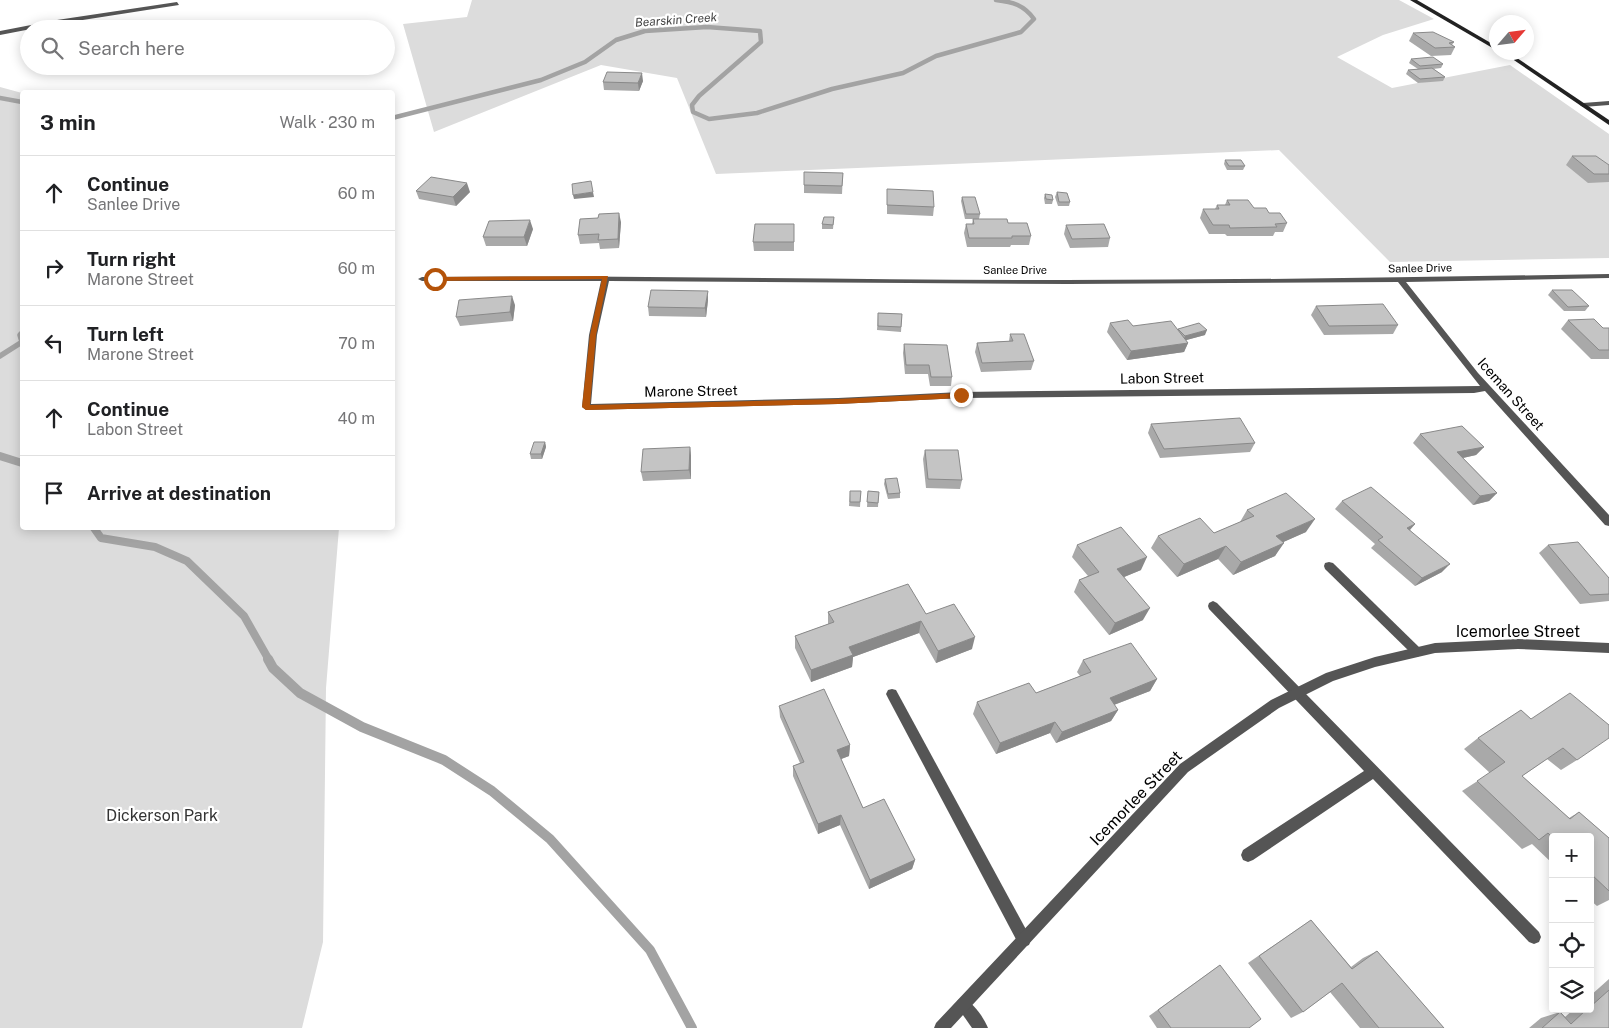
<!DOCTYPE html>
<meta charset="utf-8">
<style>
body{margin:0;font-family:"Public Sans",sans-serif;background:#f2f2f2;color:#202124}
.controls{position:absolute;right:15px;bottom:15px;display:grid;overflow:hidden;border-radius:5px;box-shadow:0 2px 12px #0003}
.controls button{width:45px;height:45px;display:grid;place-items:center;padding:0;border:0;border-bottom:1px solid #e0e0e0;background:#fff;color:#202124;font:25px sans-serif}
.compass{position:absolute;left:1489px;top:15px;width:45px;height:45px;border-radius:50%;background:#fff;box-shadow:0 2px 12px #0003;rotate:62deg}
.stop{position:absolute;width:15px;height:15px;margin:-11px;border:4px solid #b45309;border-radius:50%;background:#fff}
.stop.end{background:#b45309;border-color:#fff;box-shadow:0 1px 5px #0008}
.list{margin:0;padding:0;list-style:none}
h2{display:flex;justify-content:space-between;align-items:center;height:65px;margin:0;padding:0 20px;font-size:21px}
h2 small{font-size:16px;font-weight:400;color:#757577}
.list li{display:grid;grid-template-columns:32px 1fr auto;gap:15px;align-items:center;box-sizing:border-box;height:75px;padding:0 20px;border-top:1px solid #e0e0e0}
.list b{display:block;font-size:19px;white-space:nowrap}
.list p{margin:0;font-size:16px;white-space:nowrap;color:#757577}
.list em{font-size:16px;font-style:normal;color:#757577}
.icon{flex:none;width:28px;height:28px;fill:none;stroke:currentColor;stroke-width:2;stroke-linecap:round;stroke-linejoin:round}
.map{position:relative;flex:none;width:1609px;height:1028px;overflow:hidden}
.search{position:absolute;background:#fff;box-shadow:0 2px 12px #0003;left:20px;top:20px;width:375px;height:55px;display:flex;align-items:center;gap:12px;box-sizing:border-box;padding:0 18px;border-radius:28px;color:#757577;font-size:19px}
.panel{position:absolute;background:#fff;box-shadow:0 2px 12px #0003;left:20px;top:90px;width:375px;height:440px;border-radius:5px}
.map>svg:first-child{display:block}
</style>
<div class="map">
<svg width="1609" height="1028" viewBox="0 0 1609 1028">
<rect width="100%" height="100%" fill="#fff"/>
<g fill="#dcdcdc">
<path d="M 472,0 L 1399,0 L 1434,19 L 1383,35 L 1337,57 L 1392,88 L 1510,65 L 1609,134 L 1609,258 L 1390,262 L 1279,150 L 716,174 L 677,78 L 601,65 L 434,132 L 403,24 L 467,17 Z"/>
<path d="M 0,87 L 22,93 L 22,528 L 339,528 L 326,688 L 323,942 L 302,1028 L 0,1028 Z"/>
</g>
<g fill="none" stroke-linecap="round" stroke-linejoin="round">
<g stroke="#a3a3a3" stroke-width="4.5">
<path d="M 0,98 L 22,102"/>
<path d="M 392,118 L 541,80 L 585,62 L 616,40 L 645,31 L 707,27 L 760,31 L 761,42 L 699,96 L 692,105 L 693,112 L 709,119 L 757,113 L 832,89 L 903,73 L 936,56 L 1021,32 L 1034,19 C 1024,5 1013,2 996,0"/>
</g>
<path stroke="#a3a3a3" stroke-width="5.5" d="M 0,356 L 22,342 L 20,335 L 22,333"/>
<g stroke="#a3a3a3" stroke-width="8">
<path d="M 0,456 L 22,463"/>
<path d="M 94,528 L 101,538 L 155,547 L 187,561 L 244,616 L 269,660"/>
</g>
<path stroke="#a3a3a3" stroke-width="10" d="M 268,659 L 273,668 L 300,693 L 362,727 L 444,760 L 492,791 L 550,839 L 650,950 L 692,1028"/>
<g fill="#555" fill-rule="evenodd">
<path d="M 177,2 L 179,5 L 57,24 L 0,35 L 0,31 L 57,20 Z"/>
<path d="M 1609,101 L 1609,105 L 1583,107 L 1580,105 L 1583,103 Z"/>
<path d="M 1329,562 L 1333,563 L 1421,649 L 1423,652 L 1421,655 L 1417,657 L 1413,655 L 1325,569 L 1324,566 L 1325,563 Z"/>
<path d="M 1213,601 L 1217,603 L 1539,932 L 1541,937 L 1539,942 L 1534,944 L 1529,942 L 1373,779 L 1253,860 L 1248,862 L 1243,860 L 1241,855 L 1243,850 L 1364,771 L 1209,609 L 1208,606 L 1209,603 Z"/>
<path d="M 892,689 L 896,690 L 1029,935 L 1031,940 L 1029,945 L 1024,947 L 1019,945 L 888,698 L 886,694 L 888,690 Z"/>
<path d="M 963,998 C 973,1002 984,1018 988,1028 L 972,1028 L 956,1005 L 958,1000 Z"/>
</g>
<g fill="#555" fill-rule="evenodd">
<path d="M 1609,274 L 1609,278 L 1406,282 L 1478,373 L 1609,515 L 1609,526 L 1605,525 L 1485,391 L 1474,393 L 961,398 L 838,404 L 586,410 L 582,407 L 589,335 L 601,281 L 422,281 L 418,279 L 422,277 C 637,275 851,280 1066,280 C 1247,280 1428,277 1609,274 ZM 609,281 L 1068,284 L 1398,282 L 1480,386 L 961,392 L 838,398 L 591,404 L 597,335 Z"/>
<path d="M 1518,639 L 1609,643 L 1609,653 L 1518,649 L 1435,653 L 1375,667 L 1333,681 L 1279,708 L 1188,772 L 951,1028 L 934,1028 L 936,1023 L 1180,764 L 1271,700 L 1326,673 L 1375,657 L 1435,643 Z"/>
</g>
<g fill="#222" fill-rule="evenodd">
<path d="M 1410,0 L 1417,0 L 1496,46 L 1496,50 Z"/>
<path d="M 1502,52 L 1508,52 L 1609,120 L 1609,125 Z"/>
</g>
</g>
<g fill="#a9a9a9">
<path d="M 1413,33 L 1454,42 L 1452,45 L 1455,47 L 1451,55 L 1431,56 L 1409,41 Z"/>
<path d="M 1411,59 L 1443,64 L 1441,68 L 1433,69 L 1445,77 L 1443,81 L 1418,83 L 1406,74 L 1408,70 L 1418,69 L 1409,63 Z"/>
<path d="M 643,81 L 639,91 L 604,90 L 603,82 Z"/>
<path d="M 1572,156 L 1609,165 L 1609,182 L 1588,183 L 1566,165 Z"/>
<path d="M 1225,160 L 1245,166 L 1243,170 L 1227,170 L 1224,164 Z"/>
<path d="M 843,173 L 842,194 L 804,193 L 804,185 Z"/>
<path d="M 887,189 L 934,207 L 933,216 L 887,214 Z"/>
<path d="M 416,191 L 470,192 L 456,206 L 419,199 Z"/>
<path d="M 1057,192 L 1070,202 L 1069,206 L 1058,206 L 1055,197 Z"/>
<path d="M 1045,194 L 1053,200 L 1052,204 L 1045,204 L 1044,198 Z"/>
<path d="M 962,197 L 980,214 L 979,219 L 965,219 L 961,201 Z"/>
<path d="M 1227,200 L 1269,213 L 1287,223 L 1283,232 L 1275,232 L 1273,236 L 1227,236 L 1225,234 L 1209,234 L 1200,218 L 1203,209 L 1215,209 L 1217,205 L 1225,205 Z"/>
<path d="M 834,217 L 833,229 L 822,229 L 822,224 Z"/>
<path d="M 973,219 L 1008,223 L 1031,236 L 1029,245 L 1011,245 L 1010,247 L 967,247 L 964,233 L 966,224 L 972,224 Z"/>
<path d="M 621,222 L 619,248 L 600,249 L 599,243 L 580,244 L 578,235 Z"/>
<path d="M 794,224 L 794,251 L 754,251 L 753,242 Z"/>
<path d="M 1066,225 L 1110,238 L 1108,247 L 1070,248 L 1064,234 Z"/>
<path d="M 533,229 L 527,246 L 486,246 L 483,237 Z"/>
<path d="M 1552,290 L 1589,306 L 1585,311 L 1564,311 L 1548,295 Z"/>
<path d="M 708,300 L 706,317 L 649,316 L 648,307 Z"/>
<path d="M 515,305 L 513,321 L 460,326 L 456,317 Z"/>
<path d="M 1316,306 L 1398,325 L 1393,334 L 1324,335 L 1311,315 Z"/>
<path d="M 878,313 L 902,314 L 901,332 L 877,330 Z"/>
<path d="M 1568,320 L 1603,328 L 1609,328 L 1609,359 L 1591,359 L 1561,329 Z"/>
<path d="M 1110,323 L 1133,326 L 1178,329 L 1205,335 L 1186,340 L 1188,343 L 1184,352 L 1127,360 L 1107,332 Z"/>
<path d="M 1010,334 L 1034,361 L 1031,370 L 981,372 L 975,352 L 977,343 L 1009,341 Z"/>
<path d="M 904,344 L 952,377 L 951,386 L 930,386 L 928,374 L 905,374 L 903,353 Z"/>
<path d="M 1151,424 L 1255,443 L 1250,452 L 1160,458 L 1148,433 Z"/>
<path d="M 1420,434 L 1484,447 L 1476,455 L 1463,458 L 1497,493 L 1489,501 L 1473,505 L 1413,443 Z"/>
<path d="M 545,442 L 546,447 L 542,459 L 531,459 L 530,454 Z"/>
<path d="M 690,447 L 691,456 L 691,479 L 643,481 L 641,472 Z"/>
<path d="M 925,450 L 962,480 L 960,489 L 926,488 L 923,459 Z"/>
<path d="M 885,479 L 900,493 L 900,498 L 888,499 L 884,484 Z"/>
<path d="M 850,491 L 861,491 L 860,507 L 849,506 Z"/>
<path d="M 868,491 L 879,492 L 878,507 L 867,507 Z"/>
<path d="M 1342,501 L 1415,524 L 1410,530 L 1442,572 L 1415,586 L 1371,548 L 1375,544 L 1335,509 Z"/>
<path d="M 1247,510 L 1306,532 L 1283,542 L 1275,556 L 1233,575 L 1218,559 L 1177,577 L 1151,548 L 1158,536 L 1214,533 L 1240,522 Z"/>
<path d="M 1077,545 L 1141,570 L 1124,577 L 1143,620 L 1109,635 L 1074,592 L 1079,580 L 1088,576 L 1072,557 Z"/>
<path d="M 1548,545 L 1609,578 L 1609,601 L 1580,604 L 1539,553 Z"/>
<path d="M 828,612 L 926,614 L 972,649 L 936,663 L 919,633 L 853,657 L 852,667 L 811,682 L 795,648 L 795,636 L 828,624 Z"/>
<path d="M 1083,660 L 1157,679 L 1150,691 L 1114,705 L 1118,710 L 1111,721 L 1056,743 L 1050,733 L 996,754 L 973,714 L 977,702 L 1036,693 L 1080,676 L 1077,672 Z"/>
<path d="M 779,706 L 850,745 L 849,756 L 841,759 L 863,808 L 915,860 L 912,869 L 869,889 L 840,825 L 818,834 L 793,776 L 793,766 L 800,763 L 780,717 Z"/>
<path d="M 1521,710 L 1577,760 L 1561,770 L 1547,759 L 1522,776 L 1569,818 L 1579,812 L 1609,838 L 1609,900 L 1597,906 L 1590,900 L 1590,837 L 1553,837 L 1553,864 L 1532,844 L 1522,849 L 1462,791 L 1490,773 L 1464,749 L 1478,738 Z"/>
<path d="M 1311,920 L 1351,967 L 1363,958 L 1377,951 L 1444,1028 L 1360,1028 L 1330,992 L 1303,1012 L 1291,1018 L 1248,963 Z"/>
<path d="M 1220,965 L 1249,1028 L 1157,1028 L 1149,1016 Z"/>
<path d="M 1609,979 L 1609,1028 L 1529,1028 L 1541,1018 L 1560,1012 L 1565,1017 L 1574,1009 L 1590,1009 L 1590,996 Z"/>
</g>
<g fill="#898989">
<path d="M 642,73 L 643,81 L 639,91 L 638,83 Z"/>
<path d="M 467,183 L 470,192 L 456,206 L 453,197 Z"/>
<path d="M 593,192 L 594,197 L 574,199 L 573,195 Z"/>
<path d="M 619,213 L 621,222 L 619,248 L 618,239 Z"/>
<path d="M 530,220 L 533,229 L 527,246 L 524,237 Z"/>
<path d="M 708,291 L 708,300 L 706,317 L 705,308 Z"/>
<path d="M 512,296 L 515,305 L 513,321 L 510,312 Z"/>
<path d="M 1207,330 L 1205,335 L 1183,341 L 1185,336 Z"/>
<path d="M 1188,343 L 1184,352 L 1127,360 L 1131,351 Z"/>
<path d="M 545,442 L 546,447 L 542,459 L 541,454 Z"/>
<path d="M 690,447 L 691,456 L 691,479 L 689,470 Z"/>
<path d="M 1484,447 L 1476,455 L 1449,461 L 1457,452 Z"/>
<path d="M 1497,493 L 1489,501 L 1473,505 L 1480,496 Z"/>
<path d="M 1315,519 L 1306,532 L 1268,549 L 1276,536 Z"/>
<path d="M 1415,524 L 1407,533 L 1407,528 Z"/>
<path d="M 1284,543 L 1275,556 L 1233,575 L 1241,562 Z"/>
<path d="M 1226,546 L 1218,559 L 1177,577 L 1184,564 Z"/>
<path d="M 1147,557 L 1141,570 L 1112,582 L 1117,569 Z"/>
<path d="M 1450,564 L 1442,572 L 1415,586 L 1422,578 Z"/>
<path d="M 1150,608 L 1143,620 L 1109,635 L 1115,623 Z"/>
<path d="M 921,621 L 919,633 L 853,657 L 852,667 L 811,682 L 811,670 L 849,647 Z"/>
<path d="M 975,637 L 972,649 L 936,663 L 938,651 Z"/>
<path d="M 1157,679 L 1150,691 L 1103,709 L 1110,698 Z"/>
<path d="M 1118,710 L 1111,721 L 1056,743 L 1062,732 Z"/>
<path d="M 1055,722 L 1050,733 L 996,754 L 1000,743 Z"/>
<path d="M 850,745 L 849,756 L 836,761 L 837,750 Z"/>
<path d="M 841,815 L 840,825 L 818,834 L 818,824 Z"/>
<path d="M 915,860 L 912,869 L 869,889 L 870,880 Z"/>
</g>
<g fill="#c4c4c4" stroke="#898989">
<path d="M 1433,32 L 1454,42 L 1449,43 L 1455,47 L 1435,48 L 1413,33 Z"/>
<path d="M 1433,57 L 1443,64 L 1420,66 L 1411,59 Z"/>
<path d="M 1432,68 L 1445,77 L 1420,79 L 1408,70 Z"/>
<path d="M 607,72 L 642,73 L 638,83 L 603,82 Z"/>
<path d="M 1572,156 L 1596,156 L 1609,165 L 1609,174 L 1594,174 Z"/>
<path d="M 1225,160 L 1241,160 L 1245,166 L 1229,166 Z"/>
<path d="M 804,172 L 843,173 L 842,186 L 804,185 Z"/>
<path d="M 431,177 L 467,183 L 453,197 L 416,191 Z"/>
<path d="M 591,181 L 593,192 L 573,195 L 572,184 Z"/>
<path d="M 887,189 L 933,191 L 934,207 L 887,205 Z"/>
<path d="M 1057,192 L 1067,193 L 1070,202 L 1059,202 Z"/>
<path d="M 1045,194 L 1052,195 L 1053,200 L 1046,199 Z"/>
<path d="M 962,197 L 975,197 L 980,214 L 966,214 Z"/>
<path d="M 1227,200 L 1248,200 L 1254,208 L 1266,208 L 1269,213 L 1280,213 L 1287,223 L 1275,224 L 1277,227 L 1230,228 L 1229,225 L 1213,225 L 1203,209 L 1219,209 L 1217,205 L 1230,205 Z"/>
<path d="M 619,213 L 618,239 L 598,240 L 599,234 L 578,235 L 580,219 L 598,218 L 599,214 Z"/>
<path d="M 824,217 L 834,217 L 833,225 L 822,224 Z"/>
<path d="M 973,219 L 1007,219 L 1008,223 L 1027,223 L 1031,236 L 1012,236 L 1012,238 L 969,238 L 966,224 L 974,224 Z"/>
<path d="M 530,220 L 524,237 L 483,237 L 489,221 Z"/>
<path d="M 755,224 L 794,224 L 794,242 L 753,242 Z"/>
<path d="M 1104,224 L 1110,238 L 1072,239 L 1066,225 Z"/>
<path d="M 651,290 L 708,291 L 705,308 L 648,307 Z"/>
<path d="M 1552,290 L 1572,290 L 1589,306 L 1568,307 Z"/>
<path d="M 512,296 L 510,312 L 456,317 L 459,300 Z"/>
<path d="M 1383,304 L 1398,325 L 1329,326 L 1316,306 Z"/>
<path d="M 878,313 L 902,314 L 901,327 L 878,326 Z"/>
<path d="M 1594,319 L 1603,328 L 1609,328 L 1609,350 L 1599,350 L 1568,320 Z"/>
<path d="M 1128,320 L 1133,326 L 1171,321 L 1188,343 L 1131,351 L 1110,323 Z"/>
<path d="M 1199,323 L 1207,330 L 1185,336 L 1178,329 Z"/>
<path d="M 1010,334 L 1024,334 L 1034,361 L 982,363 L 977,343 L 1013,341 Z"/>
<path d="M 904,344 L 947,345 L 952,377 L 931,377 L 929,365 L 906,365 Z"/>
<path d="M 1240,418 L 1255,443 L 1164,449 L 1151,424 Z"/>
<path d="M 1462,426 L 1484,447 L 1457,452 L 1497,493 L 1480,496 L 1420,434 Z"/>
<path d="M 534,442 L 545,442 L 541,454 L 530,454 Z"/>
<path d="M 690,447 L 689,470 L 641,472 L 643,449 Z"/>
<path d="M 925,450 L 958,450 L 962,480 L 928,479 Z"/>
<path d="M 897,478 L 900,493 L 888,494 L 885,479 Z"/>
<path d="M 1371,487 L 1415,524 L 1407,528 L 1450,564 L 1422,578 L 1378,540 L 1383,537 L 1342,501 Z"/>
<path d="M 850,491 L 861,491 L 860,502 L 850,502 Z"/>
<path d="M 868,491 L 879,492 L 878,503 L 867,502 Z"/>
<path d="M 1286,493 L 1315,519 L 1276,536 L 1284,543 L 1241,562 L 1226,546 L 1184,564 L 1158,536 L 1200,518 L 1214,533 L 1254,516 L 1247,510 Z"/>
<path d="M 1121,527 L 1147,557 L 1117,569 L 1150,608 L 1115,623 L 1079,580 L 1099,572 L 1077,545 Z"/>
<path d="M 1578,542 L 1609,578 L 1609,594 L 1590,595 L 1548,545 Z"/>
<path d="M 908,584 L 926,614 L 954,604 L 975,637 L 938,651 L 921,621 L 849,647 L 853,655 L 811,670 L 795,636 L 834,622 L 828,612 Z"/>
<path d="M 1131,643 L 1157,679 L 1110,698 L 1118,710 L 1062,732 L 1055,722 L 1000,743 L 977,702 L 1029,683 L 1036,693 L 1091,672 L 1083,660 Z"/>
<path d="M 824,689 L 850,745 L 837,750 L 863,808 L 884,799 L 915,860 L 870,880 L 841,815 L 818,824 L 793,766 L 804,762 L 779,706 Z"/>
<path d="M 1570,693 L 1609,725 L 1609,738 L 1577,760 L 1563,748 L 1522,776 L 1570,819 L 1579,812 L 1609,838 L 1609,891 L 1590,873 L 1590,837 L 1553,837 L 1553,838 L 1548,833 L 1539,840 L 1477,781 L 1505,762 L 1478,738 L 1521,710 L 1531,719 Z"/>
<path d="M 1311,920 L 1352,969 L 1377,951 L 1444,1028 L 1379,1028 L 1342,983 L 1303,1012 L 1259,956 Z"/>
<path d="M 1220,965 L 1261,1019 L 1249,1028 L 1171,1028 L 1158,1010 Z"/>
<path d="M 1609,990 L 1609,1028 L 1542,1028 L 1560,1012 L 1571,1024 L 1587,1009 L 1590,1009 L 1590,1007 Z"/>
</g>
<path fill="#b45309" d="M 608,276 L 596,335 L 590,405 L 838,399 L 961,393 L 965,395 L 961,398 L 838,404 L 586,410 L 582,407 L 590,335 L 602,279 L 435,281 L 432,279 L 435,277 Z"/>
<g text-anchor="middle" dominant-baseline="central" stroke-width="4.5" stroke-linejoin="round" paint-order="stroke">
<g font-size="11" fill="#000" stroke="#fff">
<text transform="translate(1420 268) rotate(-1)">Sanlee Drive</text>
<text x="1015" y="270">Sanlee Drive</text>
</g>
<g font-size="12" font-style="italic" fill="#444" stroke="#fff">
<text transform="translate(676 20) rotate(-4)">Bearskin Creek</text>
</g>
<g font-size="14" fill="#000" stroke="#fff">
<text transform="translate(1162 378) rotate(-1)">Labon Street</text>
<text transform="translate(691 391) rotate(-1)">Marone Street</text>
<text transform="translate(1511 394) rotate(48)">Iceman Street</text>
</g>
<g font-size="16" fill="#000" stroke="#fff">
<text x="1518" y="631">Icemorlee Street</text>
<text transform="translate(1136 798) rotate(-46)">Icemorlee Street</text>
</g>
<g font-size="16" fill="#333" stroke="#fff">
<text x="162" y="815">Dickerson Park</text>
</g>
</g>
</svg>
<div class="controls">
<button>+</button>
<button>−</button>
<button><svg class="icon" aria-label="locate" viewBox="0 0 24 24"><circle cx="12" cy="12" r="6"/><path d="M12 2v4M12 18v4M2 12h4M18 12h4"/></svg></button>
<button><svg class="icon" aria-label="layers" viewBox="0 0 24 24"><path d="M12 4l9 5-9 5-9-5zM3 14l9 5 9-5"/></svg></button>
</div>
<svg class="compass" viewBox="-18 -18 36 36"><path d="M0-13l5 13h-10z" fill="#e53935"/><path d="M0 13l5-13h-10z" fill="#757577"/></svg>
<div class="stop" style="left:435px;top:279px"></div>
<div class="stop end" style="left:961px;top:395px"></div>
<div class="search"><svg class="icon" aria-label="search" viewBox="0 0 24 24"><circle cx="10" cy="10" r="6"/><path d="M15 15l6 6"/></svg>Search here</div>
<section class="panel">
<h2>3 min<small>Walk · 230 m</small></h2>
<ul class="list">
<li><svg class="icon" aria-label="ahead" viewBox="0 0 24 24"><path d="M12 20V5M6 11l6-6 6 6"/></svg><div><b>Continue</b><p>Sanlee Drive</p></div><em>60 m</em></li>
<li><svg class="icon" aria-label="right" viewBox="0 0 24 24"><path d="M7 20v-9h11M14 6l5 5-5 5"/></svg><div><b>Turn right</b><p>Marone Street</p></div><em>60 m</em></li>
<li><svg class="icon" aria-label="left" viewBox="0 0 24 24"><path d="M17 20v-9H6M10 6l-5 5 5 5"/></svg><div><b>Turn left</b><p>Marone Street</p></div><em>70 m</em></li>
<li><svg class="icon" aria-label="ahead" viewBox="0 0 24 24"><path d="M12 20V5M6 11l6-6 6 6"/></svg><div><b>Continue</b><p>Labon Street</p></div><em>40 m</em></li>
<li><svg class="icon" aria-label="arrive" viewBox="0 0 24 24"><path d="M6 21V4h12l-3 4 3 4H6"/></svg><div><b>Arrive at destination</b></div></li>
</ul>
</section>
</div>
